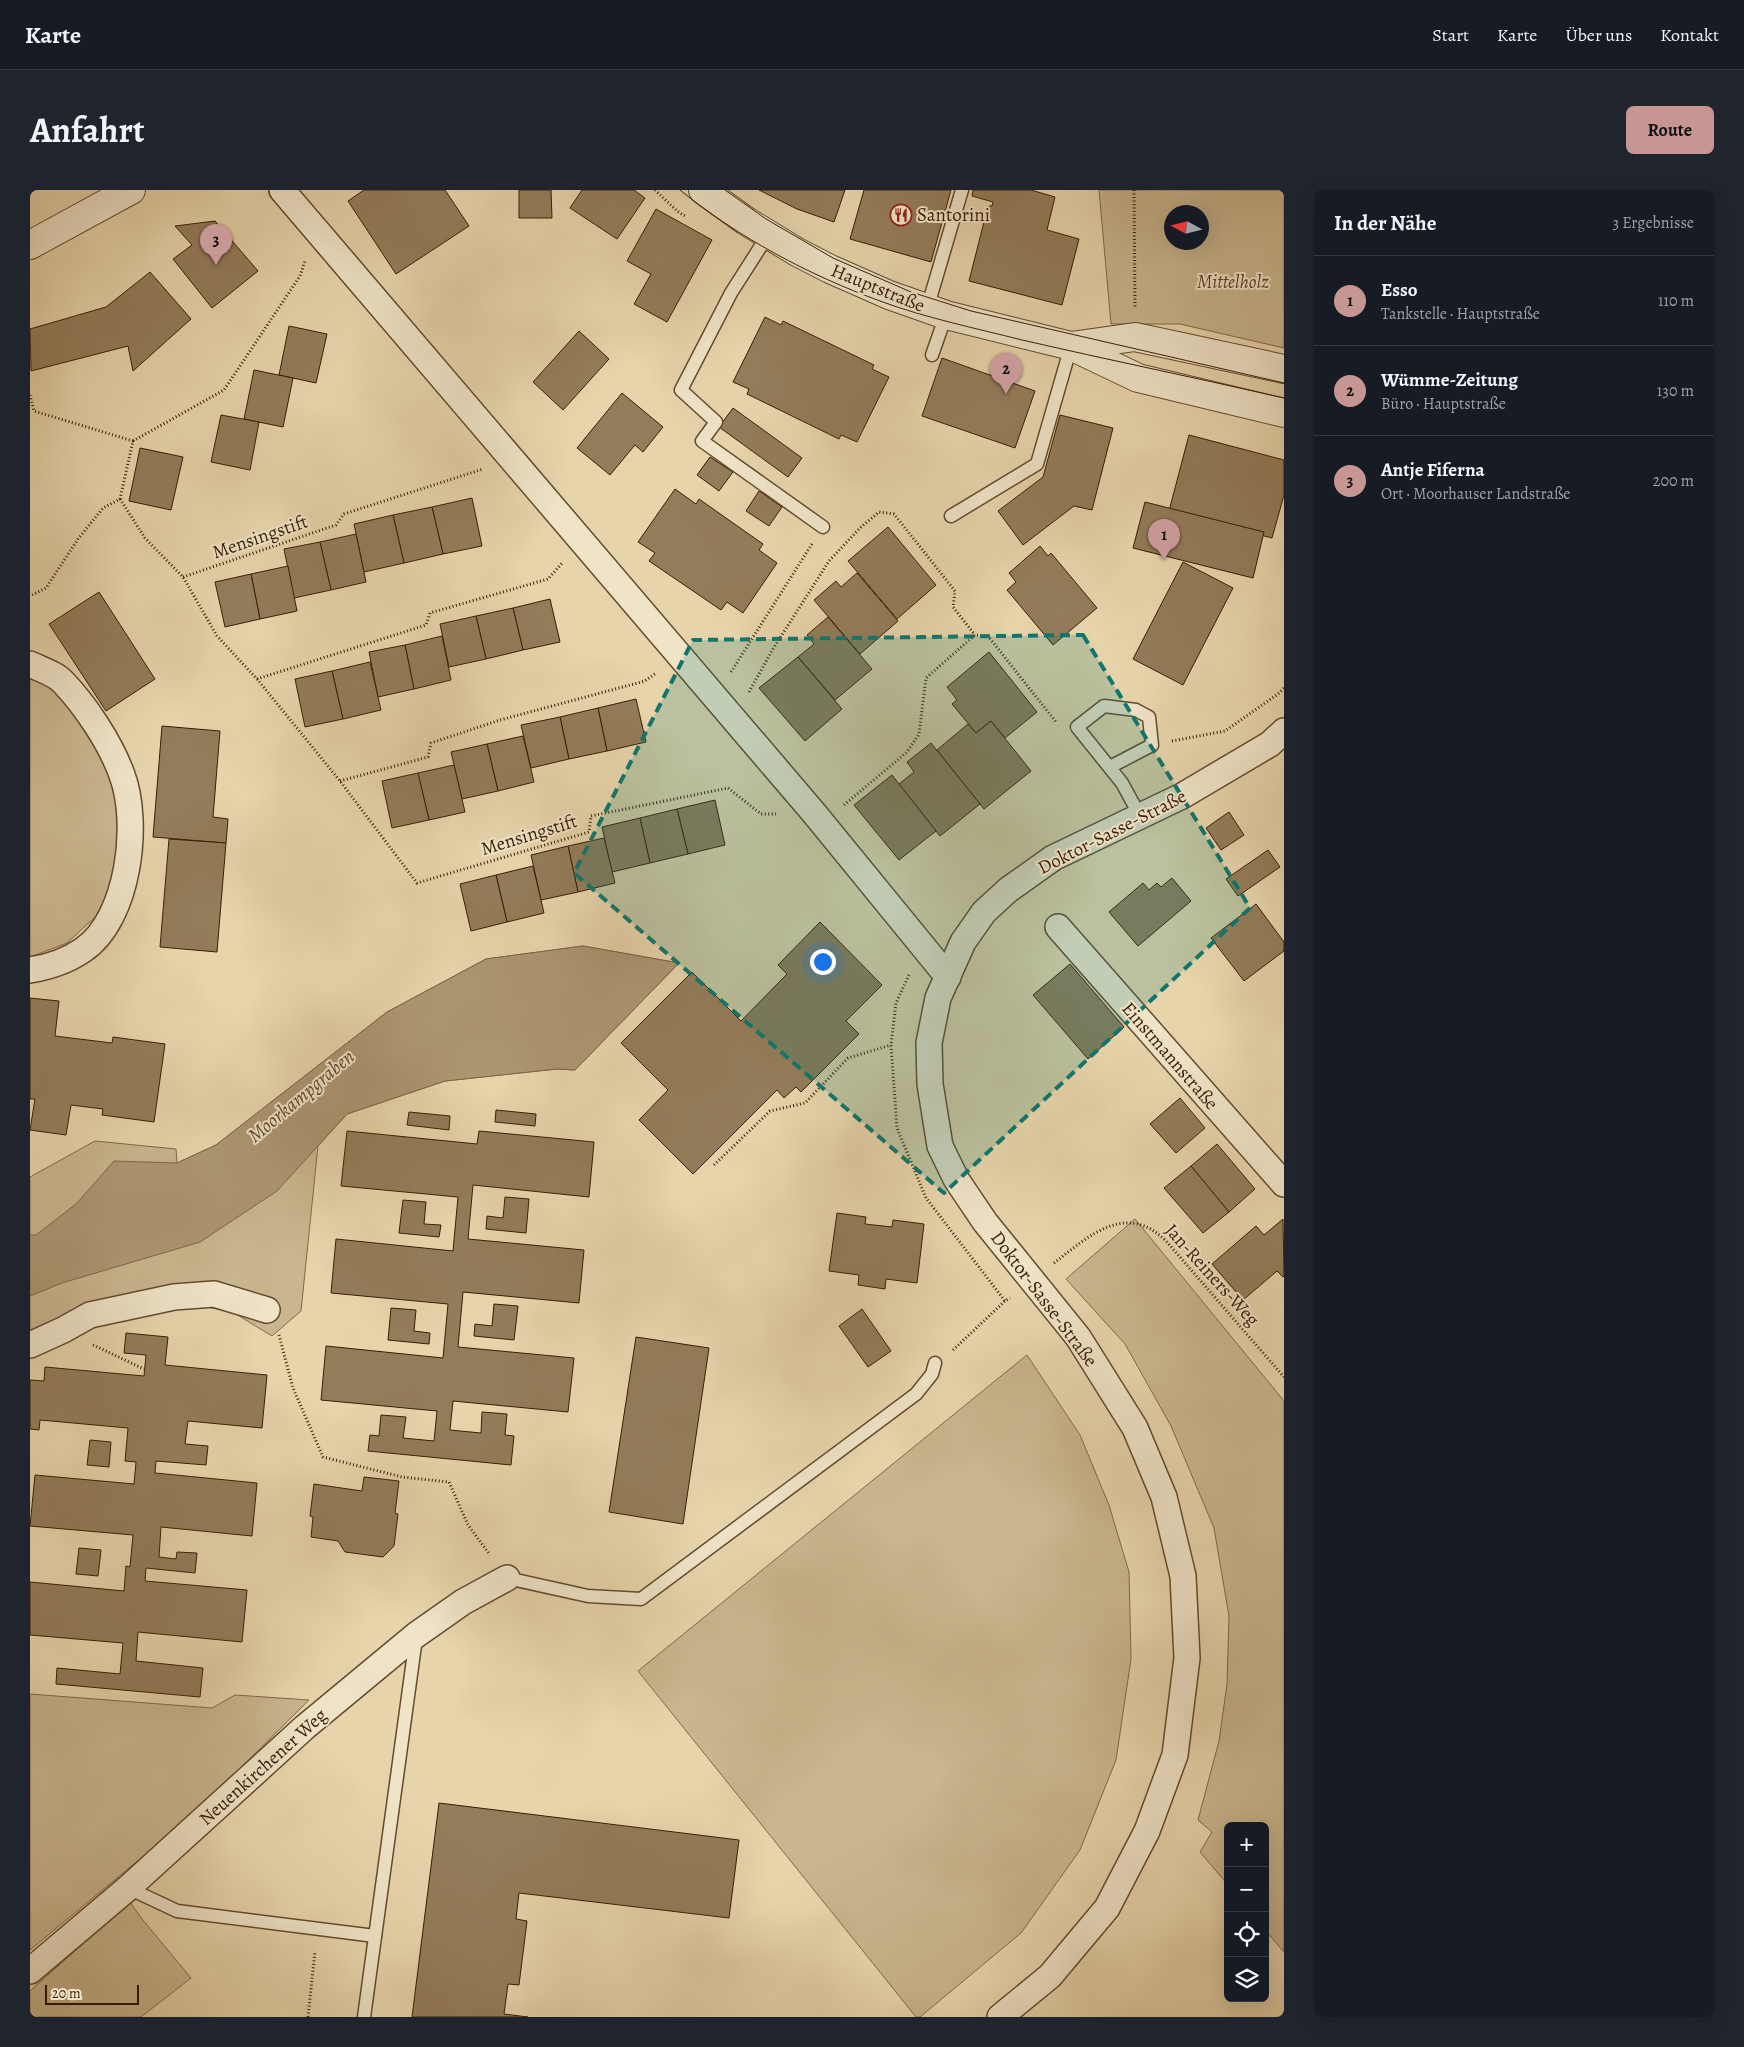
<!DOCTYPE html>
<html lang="de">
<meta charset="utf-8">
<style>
body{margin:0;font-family:Alegreya,serif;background:#20242c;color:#f1f3f6}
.controls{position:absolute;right:15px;bottom:15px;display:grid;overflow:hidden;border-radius:8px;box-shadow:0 5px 20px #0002}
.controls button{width:45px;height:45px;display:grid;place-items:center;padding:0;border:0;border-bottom:1px solid #363941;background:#171b24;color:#f1f3f6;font:25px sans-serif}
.compass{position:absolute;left:1134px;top:15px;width:45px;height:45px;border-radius:50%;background:#171b24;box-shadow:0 5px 20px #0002;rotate:277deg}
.scale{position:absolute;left:15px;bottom:12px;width:94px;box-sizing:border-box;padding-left:5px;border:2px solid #391d03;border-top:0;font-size:14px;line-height:18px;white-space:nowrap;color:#391d03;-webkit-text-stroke:4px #efe3c8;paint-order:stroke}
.you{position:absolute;left:792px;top:771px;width:18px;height:18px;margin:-12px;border:4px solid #fff;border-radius:50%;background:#1a73e8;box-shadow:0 0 0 8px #1a73e833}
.badge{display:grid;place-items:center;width:32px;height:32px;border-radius:50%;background:#c59692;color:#111;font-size:16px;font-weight:700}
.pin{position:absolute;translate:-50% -41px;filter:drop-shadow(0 1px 2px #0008)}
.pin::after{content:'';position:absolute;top:26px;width:18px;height:15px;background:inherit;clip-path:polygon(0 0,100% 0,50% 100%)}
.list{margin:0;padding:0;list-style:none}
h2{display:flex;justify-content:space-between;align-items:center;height:65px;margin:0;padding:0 20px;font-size:21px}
h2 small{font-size:16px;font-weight:400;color:#9ea1a6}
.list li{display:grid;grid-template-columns:32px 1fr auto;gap:15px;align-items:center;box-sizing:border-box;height:90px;padding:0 20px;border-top:1px solid #363941}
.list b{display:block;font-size:19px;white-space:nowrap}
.list p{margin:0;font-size:16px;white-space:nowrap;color:#9ea1a6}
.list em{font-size:16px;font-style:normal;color:#9ea1a6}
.icon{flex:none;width:28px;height:28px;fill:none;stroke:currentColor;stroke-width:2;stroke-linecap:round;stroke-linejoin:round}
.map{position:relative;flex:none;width:1254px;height:1827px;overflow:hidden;border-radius:8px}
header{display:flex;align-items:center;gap:30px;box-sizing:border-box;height:70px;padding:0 25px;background:#171b24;border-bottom:1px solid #363941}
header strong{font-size:24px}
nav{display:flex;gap:28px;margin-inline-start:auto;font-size:18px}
.intro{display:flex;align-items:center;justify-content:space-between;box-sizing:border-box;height:120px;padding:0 30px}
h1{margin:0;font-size:35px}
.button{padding:12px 22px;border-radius:8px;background:#c59692;color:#111;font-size:18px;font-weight:700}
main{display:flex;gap:30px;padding:0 30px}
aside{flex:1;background:#171b24;border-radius:8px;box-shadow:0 5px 20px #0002}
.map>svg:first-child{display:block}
</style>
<header>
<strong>Karte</strong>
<nav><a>Start</a><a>Karte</a><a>Über uns</a><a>Kontakt</a></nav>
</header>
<div class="intro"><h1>Anfahrt</h1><a class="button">Route</a></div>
<main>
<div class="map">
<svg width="1254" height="1827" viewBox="0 0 1254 1827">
<rect width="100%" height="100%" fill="#e7d4ab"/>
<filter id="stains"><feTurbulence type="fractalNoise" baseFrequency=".004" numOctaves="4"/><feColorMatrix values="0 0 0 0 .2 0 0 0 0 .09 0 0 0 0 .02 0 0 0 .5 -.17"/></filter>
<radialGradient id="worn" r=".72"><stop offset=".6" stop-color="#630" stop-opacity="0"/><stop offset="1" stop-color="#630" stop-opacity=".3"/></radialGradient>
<g fill="#c9b58e" stroke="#816948" fill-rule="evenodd">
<path d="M 1069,0 L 1254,0 L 1254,158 L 1150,134 L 1081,134 ZM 1142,22 L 1172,22 L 1172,52 L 1142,52 Z"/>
<path d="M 0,486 L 12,491 L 39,515 L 79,575 L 89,616 L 88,677 L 75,718 L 37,753 L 0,767 Z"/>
<path d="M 553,756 L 649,773 L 545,880 L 527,879 L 415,891 L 317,924 L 288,956 L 271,1121 L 242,1146 L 201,1121 L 162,1115 L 69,1136 L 34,1148 L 0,1164 L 0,987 L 65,951 L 146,959 L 147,973 L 186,955 L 357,822 L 456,769 Z"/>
<path d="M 1105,1029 L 1254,1211 L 1254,1762 L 1235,1740 L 1235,1636 L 1198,1636 L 1198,1695 L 1170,1662 L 1182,1642 L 1168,1630 L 1189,1551 L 1197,1494 L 1199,1426 L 1184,1338 L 1141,1236 L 1095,1154 L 1036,1089 Z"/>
<path d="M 997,1165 L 1050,1245 L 1079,1315 L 1099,1382 L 1101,1469 L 1086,1570 L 1050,1660 L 991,1743 L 890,1827 L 886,1827 L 608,1481 Z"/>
<path d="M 0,1504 L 182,1518 L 205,1505 L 279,1510 L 163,1625 L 0,1760 Z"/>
<path d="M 100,1712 L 112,1729 L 161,1788 L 111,1827 L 0,1827 L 0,1801 Z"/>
</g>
<path fill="#ac9672" stroke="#7e6646" d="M 553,756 L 649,773 L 545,880 L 527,879 L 415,891 L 317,924 L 247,1001 L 170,1052 L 32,1093 L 0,1106 L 0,1045 L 6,1045 L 46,1014 L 84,971 L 147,973 L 186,955 L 357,822 L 456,769 Z"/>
<g fill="#937c5a" stroke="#391d03">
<path d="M 334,0 L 415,0 L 439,36 L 366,84 L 318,11 Z"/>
<path d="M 489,0 L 521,0 L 522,28 L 489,28 Z"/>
<path d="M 552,0 L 604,0 L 615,8 L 587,49 L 540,18 Z"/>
<path d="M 729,0 L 815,0 L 804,32 L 767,19 Z"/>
<path d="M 834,0 L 921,0 L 901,72 L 820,49 Z"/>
<path d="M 943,0 L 1001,0 L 1025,7 L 1017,40 L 1049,49 L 1032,115 L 939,91 L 956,24 L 959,16 L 962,16 L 963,12 L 942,6 Z"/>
<path d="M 626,19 L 682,50 L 637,132 L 604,114 L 621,84 L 597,71 Z"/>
<path d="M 185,31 L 228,81 L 182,118 L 143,69 L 162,55 L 145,36 Z"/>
<path d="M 120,82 L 161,129 L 103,181 L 98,156 L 1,181 L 0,139 L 76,117 Z"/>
<path d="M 735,127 L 751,135 L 753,131 L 844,175 L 842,179 L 859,187 L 827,252 L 811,245 L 809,249 L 717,204 L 719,199 L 703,192 Z"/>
<path d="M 259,136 L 297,144 L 286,193 L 249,185 Z"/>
<path d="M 549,141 L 579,169 L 533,220 L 503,192 Z"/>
<path d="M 912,168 L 1005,201 L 985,258 L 892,226 Z"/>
<path d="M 224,180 L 263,188 L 253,237 L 214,229 Z"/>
<path d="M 592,203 L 633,237 L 613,262 L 605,255 L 580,285 L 547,258 Z"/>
<path d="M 703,218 L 772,268 L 758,287 L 689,237 Z"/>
<path d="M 191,225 L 229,232 L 220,280 L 181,272 Z"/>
<path d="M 1030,225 L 1083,238 L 1062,320 L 1044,316 L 993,355 L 968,321 L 1013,287 Z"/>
<path d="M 1159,245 L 1254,270 L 1254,305 L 1242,348 L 1139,321 Z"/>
<path d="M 110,258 L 153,267 L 141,320 L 99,311 Z"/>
<path d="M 680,267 L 703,282 L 689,301 L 667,285 Z"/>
<path d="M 645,299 L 666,314 L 669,309 L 733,354 L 729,360 L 747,373 L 713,423 L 697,412 L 691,420 L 619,371 L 625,363 L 608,352 Z"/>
<path d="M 729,301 L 752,317 L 739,336 L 716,321 Z"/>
<path d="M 442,308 L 452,356 L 413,364 L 402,317 Z"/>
<path d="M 1115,312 L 1234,342 L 1223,388 L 1103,358 Z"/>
<path d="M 402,317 L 413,364 L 374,373 L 363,325 Z"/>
<path d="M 363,325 L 374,373 L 334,382 L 324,334 Z"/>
<path d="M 858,337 L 906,395 L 867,429 L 818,371 Z"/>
<path d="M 326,344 L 336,392 L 301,400 L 290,352 Z"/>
<path d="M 290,352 L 301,400 L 264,408 L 254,359 Z"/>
<path d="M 1010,356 L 1018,366 L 1021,363 L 1067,418 L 1023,455 L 977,400 L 986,392 L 979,383 Z"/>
<path d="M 1153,372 L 1203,398 L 1153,495 L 1103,469 Z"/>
<path d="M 258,376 L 267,421 L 230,429 L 221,384 Z"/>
<path d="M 827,383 L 868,431 L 830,464 L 784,410 L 806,391 L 811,397 Z"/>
<path d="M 221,384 L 230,429 L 195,437 L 185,392 Z"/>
<path d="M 69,402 L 125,489 L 76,521 L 19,434 Z"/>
<path d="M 520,409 L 530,452 L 493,460 L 483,418 Z"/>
<path d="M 483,418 L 493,460 L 456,469 L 446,426 Z"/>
<path d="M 446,426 L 456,469 L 419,477 L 410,434 Z"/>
<path d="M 798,427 L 842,479 L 805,510 L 768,467 L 784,454 L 777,445 Z"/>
<path d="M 412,446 L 421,490 L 384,499 L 375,455 Z"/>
<path d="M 375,455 L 384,499 L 348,507 L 339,462 Z"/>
<path d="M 959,462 L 1007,522 L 975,548 L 961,531 L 946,543 L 922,514 L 927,510 L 917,497 Z"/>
<path d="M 768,467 L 812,519 L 775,551 L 729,498 Z"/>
<path d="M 340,472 L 351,520 L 313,529 L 302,481 Z"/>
<path d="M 302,481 L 313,529 L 275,537 L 265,489 Z"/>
<path d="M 606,509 L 616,552 L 577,561 L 568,518 Z"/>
<path d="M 568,518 L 577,561 L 539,569 L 530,527 Z"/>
<path d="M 530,527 L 539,569 L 501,578 L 491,535 Z"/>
<path d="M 961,531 L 1001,581 L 954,619 L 907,560 L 938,534 L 946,543 Z"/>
<path d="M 132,536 L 190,541 L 183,627 L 198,629 L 196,653 L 123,647 Z"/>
<path d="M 493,546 L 504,592 L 468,601 L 457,554 Z"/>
<path d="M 901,553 L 950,614 L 910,646 L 869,594 L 884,582 L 877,572 Z"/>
<path d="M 457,554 L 468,601 L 432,609 L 421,562 Z"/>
<path d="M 424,575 L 435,622 L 399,630 L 388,583 Z"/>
<path d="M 388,583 L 399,630 L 362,638 L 352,591 Z"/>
<path d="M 862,585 L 906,641 L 869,670 L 824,615 Z"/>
<path d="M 685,610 L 695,655 L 658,664 L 647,619 Z"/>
<path d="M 647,619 L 658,664 L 620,673 L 610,628 Z"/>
<path d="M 1199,622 L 1214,645 L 1191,660 L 1176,638 Z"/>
<path d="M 610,628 L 620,673 L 582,682 L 572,637 Z"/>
<path d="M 574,648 L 585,693 L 548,702 L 538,656 Z"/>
<path d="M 139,649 L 196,653 L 187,762 L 130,757 Z"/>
<path d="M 538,656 L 548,702 L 511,710 L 501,665 Z"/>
<path d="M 1238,660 L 1250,677 L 1208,706 L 1196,689 Z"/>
<path d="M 503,676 L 514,723 L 477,732 L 466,685 Z"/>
<path d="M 466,685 L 477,732 L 441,741 L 430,694 Z"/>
<path d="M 1142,688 L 1161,711 L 1108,756 L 1079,722 L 1113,693 L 1119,700 L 1127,693 L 1131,697 Z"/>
<path d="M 1226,714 L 1254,752 L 1254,761 L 1214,791 L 1181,748 Z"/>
<path d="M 790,732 L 852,795 L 816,831 L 829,844 L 771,902 L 766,897 L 754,908 L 747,900 L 663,984 L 609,930 L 638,900 L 591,853 L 662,782 L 711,831 L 757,784 L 748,775 Z"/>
<path d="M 1040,774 L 1094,837 L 1058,869 L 1003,805 Z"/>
<path d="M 0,808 L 29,811 L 25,846 L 82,853 L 83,847 L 135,854 L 124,932 L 72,925 L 73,919 L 41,915 L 36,945 L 0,940 L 5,909 L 0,909 Z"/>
<path d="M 1150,908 L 1175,938 L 1146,963 L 1120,934 Z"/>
<path d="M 466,920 L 506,924 L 505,936 L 465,932 Z"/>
<path d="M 379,922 L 420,926 L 419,940 L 377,935 Z"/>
<path d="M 317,941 L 447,954 L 449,941 L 564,952 L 559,1007 L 443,995 L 438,1049 L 554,1060 L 549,1113 L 433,1102 L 428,1157 L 544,1168 L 538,1222 L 423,1211 L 420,1240 L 451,1243 L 452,1222 L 477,1224 L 475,1245 L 484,1246 L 481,1275 L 338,1261 L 340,1245 L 349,1246 L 351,1225 L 376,1227 L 373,1248 L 404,1251 L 407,1221 L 291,1210 L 296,1156 L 413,1168 L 418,1114 L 301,1103 L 306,1049 L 423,1061 L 428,1007 L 311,996 Z"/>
<path d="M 1187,954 L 1225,999 L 1199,1022 L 1161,976 Z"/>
<path d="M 1161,976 L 1199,1022 L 1173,1043 L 1134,998 Z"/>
<path d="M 475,1007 L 499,1009 L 496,1043 L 456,1039 L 457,1026 L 473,1028 Z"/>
<path d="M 373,1010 L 396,1012 L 394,1034 L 411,1035 L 409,1047 L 369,1043 Z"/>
<path d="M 807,1023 L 836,1027 L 835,1034 L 862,1037 L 863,1030 L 894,1034 L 887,1093 L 856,1089 L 855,1099 L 828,1095 L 829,1085 L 799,1081 Z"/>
<path d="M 1253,1029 L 1254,1086 L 1253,1087 L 1247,1081 L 1213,1110 L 1182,1074 L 1226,1036 L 1234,1045 Z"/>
<path d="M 464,1114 L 488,1116 L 484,1150 L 444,1146 L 445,1134 L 462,1136 Z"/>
<path d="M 361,1118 L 386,1120 L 384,1141 L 400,1143 L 399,1154 L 358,1150 Z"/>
<path d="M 832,1119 L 861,1161 L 838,1177 L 809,1136 Z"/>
<path d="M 96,1143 L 138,1147 L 135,1175 L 237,1185 L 232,1238 L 158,1231 L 155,1254 L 178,1256 L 176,1275 L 126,1271 L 125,1283 L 227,1293 L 222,1346 L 131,1337 L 129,1367 L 146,1369 L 147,1362 L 167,1363 L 165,1383 L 116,1378 L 115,1391 L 217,1400 L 212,1452 L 108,1442 L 106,1471 L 173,1478 L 170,1507 L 26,1494 L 27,1478 L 90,1484 L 93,1453 L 0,1445 L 0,1392 L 94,1401 L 96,1376 L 100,1377 L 103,1345 L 0,1336 L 5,1285 L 104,1294 L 106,1272 L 95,1271 L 98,1238 L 10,1230 L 9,1240 L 0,1239 L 0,1190 L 14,1191 L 15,1177 L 114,1186 L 116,1165 L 94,1163 Z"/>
<path d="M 606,1147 L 679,1158 L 653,1334 L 579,1322 Z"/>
<path d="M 60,1250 L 81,1252 L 79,1277 L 57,1275 Z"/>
<path d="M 334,1287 L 369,1291 L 365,1323 L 368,1324 L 364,1356 L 353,1367 L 315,1362 L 308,1351 L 281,1347 L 283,1327 L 280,1326 L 284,1294 L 332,1301 Z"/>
<path d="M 49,1358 L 71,1360 L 68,1386 L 46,1384 Z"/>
<path d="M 409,1613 L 709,1650 L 699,1728 L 489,1703 L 486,1729 L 497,1731 L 489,1795 L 478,1794 L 474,1824 L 498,1827 L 382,1827 Z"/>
</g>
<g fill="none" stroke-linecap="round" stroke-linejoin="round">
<g stroke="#644b2d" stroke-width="15">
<g id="service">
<path d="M 738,45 L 701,103 L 651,200 L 686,232 L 672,251 L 793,337"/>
<path d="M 897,119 L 932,0"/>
<path d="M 902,165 L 916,125"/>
<path d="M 921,326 L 1007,274 L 1041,156"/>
<path d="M 1080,577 L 1122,555 L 1119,527 L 1106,520 L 1074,516 L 1047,537 L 1092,593 L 1110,626"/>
<path d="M 477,1388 L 558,1406 L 611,1409 L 886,1204 L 902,1184 L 905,1173"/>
<path d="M 98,1698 L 147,1721 L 345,1746"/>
<path d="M 334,1827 L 386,1448"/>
</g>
</g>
<g stroke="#644b2d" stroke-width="28">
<g id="minor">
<path d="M 252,0 L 784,623 L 918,787"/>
<path d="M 0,474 C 10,479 26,484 33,492 C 56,516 81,554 92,585 C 110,633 99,729 53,760 C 37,771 19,777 0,780"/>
<path d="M 1028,737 L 1254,994"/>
<path d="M 0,1155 L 33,1140 L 60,1125 L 144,1107 L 184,1104 L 237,1120"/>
<path d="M 0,1781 L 98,1698 L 275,1537 L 386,1445 L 433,1412 L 477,1388"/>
<path d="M 970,1827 L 1020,1786 L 1077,1718 L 1117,1641 L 1145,1565 L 1157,1468 L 1153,1386 L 1134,1307 L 1105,1238 L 1048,1147 L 955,1032 L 926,989 L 910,956 L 900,894 L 899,853 L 908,808 L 933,752 L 954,722 L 978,700 L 1023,668 L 1152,606 L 1240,554 L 1254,541"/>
</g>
</g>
<g stroke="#644b2d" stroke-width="30">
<g id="tertiary">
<path d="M 673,0 L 716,31 L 767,62 L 800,79 L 859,105 L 916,125 L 1041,156 L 1108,188 L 1254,223"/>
<path d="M 0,55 L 101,0"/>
<path d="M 1041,156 L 1105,147 L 1254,179"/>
</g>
</g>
<g stroke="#391d03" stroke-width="3" stroke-dasharray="1 2.5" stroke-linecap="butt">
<path d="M 625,0 L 647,21 L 655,26"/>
<path d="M 1104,0 L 1105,117"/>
<path d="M 0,205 L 4,221 L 103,251 L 90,309 L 73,318 L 48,349 L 16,398 L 0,406"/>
<path d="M 103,251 L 194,200 L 270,86 L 275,71"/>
<path d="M 90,309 L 115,348 L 153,387 L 187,446 L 227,489 L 310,591 L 387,693 L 559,642 L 561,626 L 698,598 L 731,624 L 746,624"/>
<path d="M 153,387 L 306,335 L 314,324 L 453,279"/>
<path d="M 701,482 L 782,354"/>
<path d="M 227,489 L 396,435 L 400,423 L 518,389 L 533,372"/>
<path d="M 719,502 L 743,459 L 799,371 L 830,338 L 849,322 L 864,324 L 925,401 L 923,417 L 945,445"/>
<path d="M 1142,551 L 1195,541 L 1248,504 L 1254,498"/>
<path d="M 310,591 L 398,567 L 401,553 L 470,530 L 615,491 L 626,483"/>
<path d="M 814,615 L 877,562 L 889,544 L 896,488 L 945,445 L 958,446 L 1026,532"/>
<path d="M 879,785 L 866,813 L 861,855 L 867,938 L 896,1008 L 975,1111 L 980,1108"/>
<path d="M 684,975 L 740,921 L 775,913 L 818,868 L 861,855"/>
<path d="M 1024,1073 C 1059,1046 1096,1011 1136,1051 L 1254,1187"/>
<path d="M 249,1145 L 263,1198 L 293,1267 L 372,1287 L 419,1292 L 438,1335 L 460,1365"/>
<path d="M 63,1155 L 114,1179"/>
<path d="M 923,1160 L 975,1111"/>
<path d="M 278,1827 L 285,1761"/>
</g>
<use href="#service" stroke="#efe3c8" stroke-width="12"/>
<use href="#minor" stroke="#efe3c8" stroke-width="25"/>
<use href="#tertiary" stroke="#efe3c8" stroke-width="28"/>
<g stroke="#391d03" stroke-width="1">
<path d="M 650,0 C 709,48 779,85 850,111 C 896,128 945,138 992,150 C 1079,170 1167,188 1254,208"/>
<path d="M 695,0 L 736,29 L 803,68 L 881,102 L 941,121 L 1254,193"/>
</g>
</g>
<path fill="#0f766e" fill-opacity="0.2" stroke="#0f766e" stroke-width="4" stroke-dasharray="10 6" stroke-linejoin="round" d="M 1053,445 L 1220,718 L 914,1003 L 544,683 L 663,450 Z"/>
<defs>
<g id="restaurant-ring" transform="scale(1.125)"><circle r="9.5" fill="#efe3c8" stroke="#8f2418" stroke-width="1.5"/><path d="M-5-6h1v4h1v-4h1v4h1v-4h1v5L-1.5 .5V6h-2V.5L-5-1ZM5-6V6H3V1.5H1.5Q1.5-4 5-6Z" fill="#8f2418"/></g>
</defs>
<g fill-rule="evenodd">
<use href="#restaurant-ring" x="871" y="25"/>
</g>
<g text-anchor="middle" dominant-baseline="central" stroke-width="4" stroke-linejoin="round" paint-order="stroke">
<g font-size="19" fill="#391d03" stroke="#efe3c8" text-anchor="start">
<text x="887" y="25">Santorini</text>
</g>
<g font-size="19" font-style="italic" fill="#5d4326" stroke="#efe3c8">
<text x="1203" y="92">Mittelholz</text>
</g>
<g font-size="19" fill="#391d03" stroke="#efe3c8">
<text transform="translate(848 98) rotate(22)">Hauptstraße</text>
<text transform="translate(230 347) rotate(-19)">Mensingstift</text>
<text transform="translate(1082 642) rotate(-27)">Doktor-Sasse-Straße</text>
<text transform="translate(499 645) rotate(-17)">Mensingstift</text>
<text transform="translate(1140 866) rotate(49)">Einstmannstraße</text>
<text transform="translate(1182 1085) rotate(48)">Jan-Reiners-Weg</text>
<text transform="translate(1014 1109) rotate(53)">Doktor-Sasse-Straße</text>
<text transform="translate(233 1577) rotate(-42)">Neuenkirchener Weg</text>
</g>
<g font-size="20" font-style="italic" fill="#61472a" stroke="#efe3c8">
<text transform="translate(271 906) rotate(-40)">Moorkampgraben</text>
</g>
</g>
<rect width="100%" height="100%" filter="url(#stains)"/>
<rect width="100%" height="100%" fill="url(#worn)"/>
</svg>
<div class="controls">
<button>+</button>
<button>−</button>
<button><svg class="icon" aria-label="locate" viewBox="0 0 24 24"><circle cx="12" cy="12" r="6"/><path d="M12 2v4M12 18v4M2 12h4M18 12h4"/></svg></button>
<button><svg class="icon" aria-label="layers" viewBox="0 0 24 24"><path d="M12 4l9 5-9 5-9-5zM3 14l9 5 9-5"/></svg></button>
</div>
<svg class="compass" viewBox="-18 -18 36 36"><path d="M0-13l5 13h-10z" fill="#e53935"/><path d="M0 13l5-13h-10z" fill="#9ea1a6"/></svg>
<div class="scale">20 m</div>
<div class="you"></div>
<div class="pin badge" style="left:1134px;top:370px">1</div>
<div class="pin badge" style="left:976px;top:204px">2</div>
<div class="pin badge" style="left:186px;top:75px">3</div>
</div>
<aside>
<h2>In der Nähe<small>3 Ergebnisse</small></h2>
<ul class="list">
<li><span class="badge">1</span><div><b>Esso</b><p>Tankstelle · Hauptstraße</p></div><em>110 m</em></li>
<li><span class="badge">2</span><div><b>Wümme-Zeitung</b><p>Büro · Hauptstraße</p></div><em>130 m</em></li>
<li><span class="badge">3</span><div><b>Antje Fiferna</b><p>Ort · Moorhauser Landstraße</p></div><em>200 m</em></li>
</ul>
</aside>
</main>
